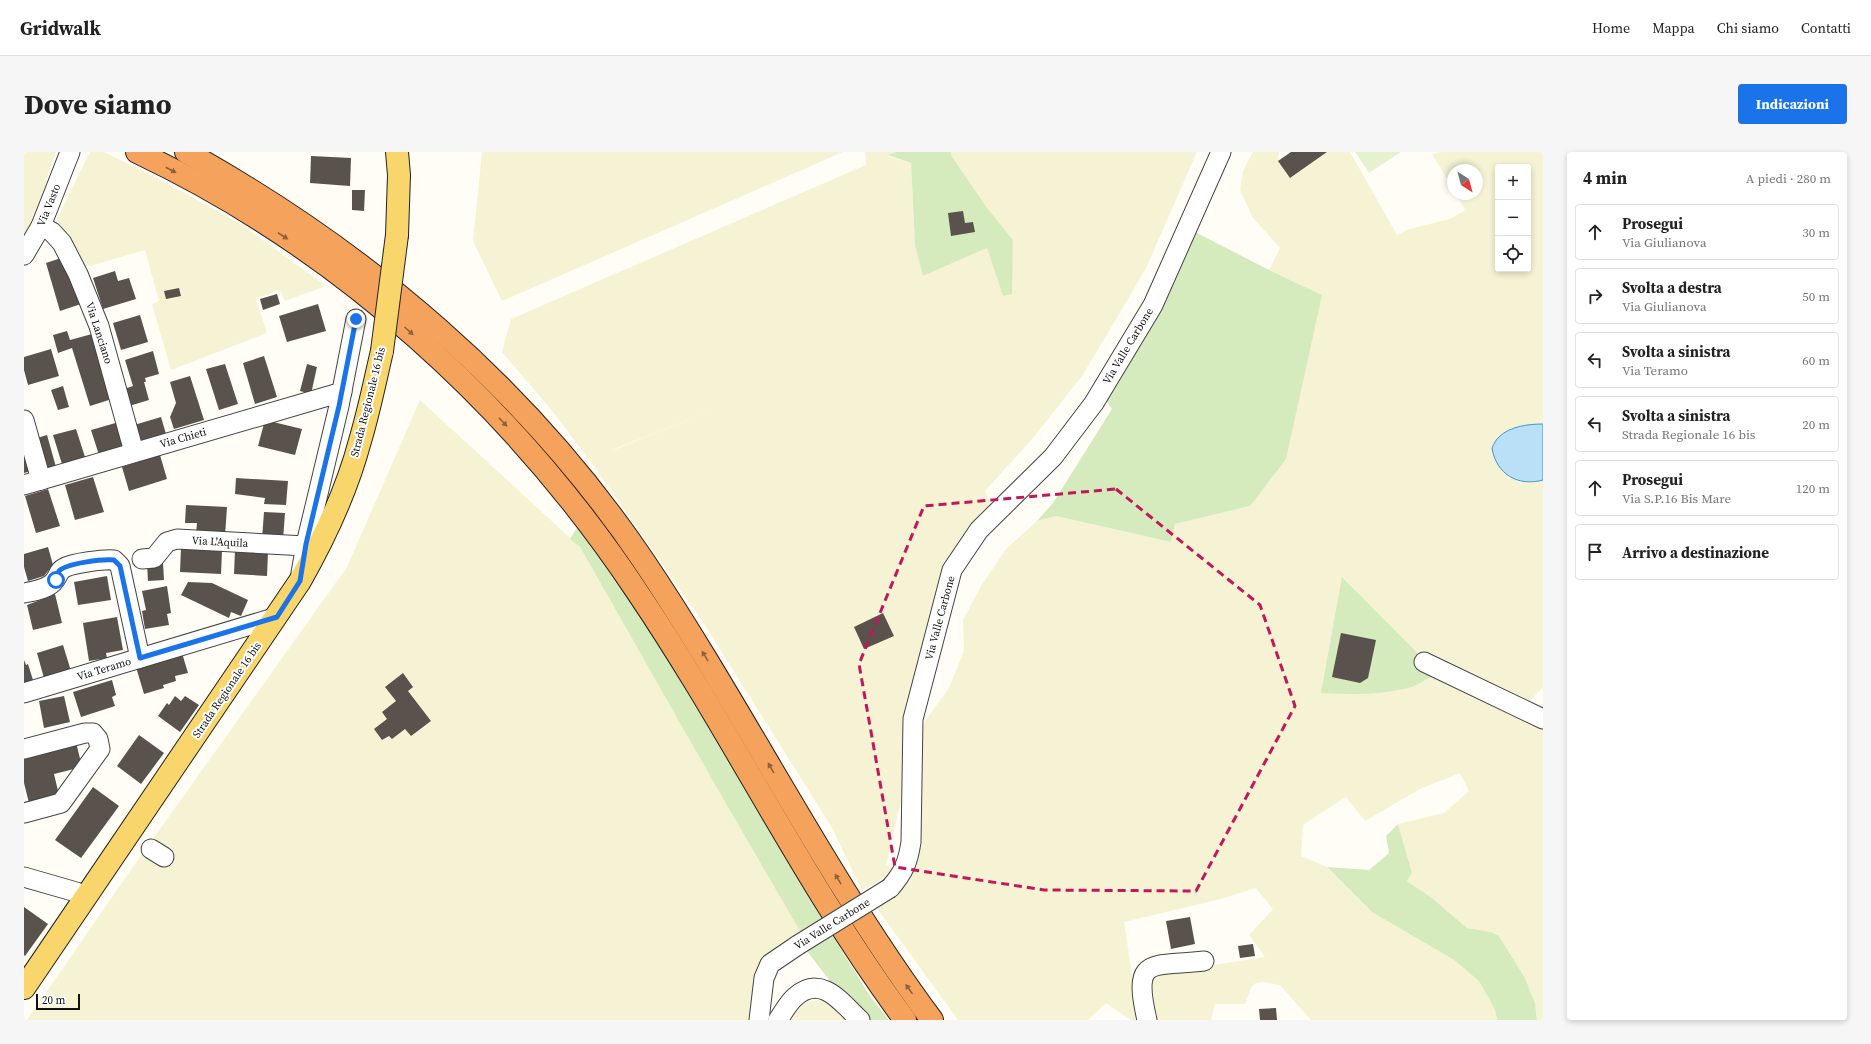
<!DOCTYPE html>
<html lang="it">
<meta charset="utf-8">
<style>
body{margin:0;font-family:"Source Serif 4",serif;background:#f6f6f6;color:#222}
.controls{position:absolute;right:12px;top:12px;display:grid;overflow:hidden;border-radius:4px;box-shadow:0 2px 6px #0003}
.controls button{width:36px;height:36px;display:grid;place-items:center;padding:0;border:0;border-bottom:1px solid #e0e0e0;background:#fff;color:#222;font:20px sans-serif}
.compass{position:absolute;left:1423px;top:12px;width:36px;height:36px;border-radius:50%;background:#fff;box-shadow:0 2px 6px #0003;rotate:144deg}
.scale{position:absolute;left:12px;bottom:10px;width:44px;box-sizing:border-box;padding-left:4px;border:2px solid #111;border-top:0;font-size:11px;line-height:14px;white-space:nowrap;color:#111;-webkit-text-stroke:3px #fff;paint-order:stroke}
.stop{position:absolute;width:12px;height:12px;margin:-9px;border:3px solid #1a73e8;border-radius:50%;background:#fff}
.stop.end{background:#1a73e8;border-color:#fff;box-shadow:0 1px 4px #0008}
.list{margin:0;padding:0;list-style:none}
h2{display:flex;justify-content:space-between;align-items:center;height:52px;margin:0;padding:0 16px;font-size:17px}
h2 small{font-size:13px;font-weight:400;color:#767676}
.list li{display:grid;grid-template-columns:26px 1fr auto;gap:12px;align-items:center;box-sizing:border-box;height:56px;margin:0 8px 8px;padding:0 8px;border:1px solid #e0e0e0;border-radius:4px}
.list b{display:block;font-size:15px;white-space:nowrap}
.list p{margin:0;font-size:13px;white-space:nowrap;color:#767676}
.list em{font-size:13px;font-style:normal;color:#767676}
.icon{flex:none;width:22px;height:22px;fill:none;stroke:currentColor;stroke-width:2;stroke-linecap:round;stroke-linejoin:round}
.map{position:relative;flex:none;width:1519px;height:868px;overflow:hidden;border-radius:4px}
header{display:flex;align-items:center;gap:24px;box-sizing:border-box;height:56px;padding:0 20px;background:#fff;border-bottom:1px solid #e0e0e0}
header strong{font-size:19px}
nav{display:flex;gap:22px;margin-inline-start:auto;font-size:14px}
.intro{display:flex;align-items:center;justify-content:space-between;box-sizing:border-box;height:96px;padding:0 24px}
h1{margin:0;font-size:28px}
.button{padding:10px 18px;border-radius:4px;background:#1a73e8;color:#fff;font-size:14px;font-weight:700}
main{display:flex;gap:24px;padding:0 24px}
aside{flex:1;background:#fff;border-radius:4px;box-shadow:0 2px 6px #0003}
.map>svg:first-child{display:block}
</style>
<header>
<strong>Gridwalk</strong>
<nav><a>Home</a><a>Mappa</a><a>Chi siamo</a><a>Contatti</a></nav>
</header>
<div class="intro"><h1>Dove siamo</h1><a class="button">Indicazioni</a></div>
<main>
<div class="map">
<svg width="1519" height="868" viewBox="0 0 1519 868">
<rect width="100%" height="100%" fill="#fffdf5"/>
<g fill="#f6f3d4" fill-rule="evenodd">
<path d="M 0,0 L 32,0 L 24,22 L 16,56 L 0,91 Z"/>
<path d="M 66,0 L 80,0 L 139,29 L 218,73 L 302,134 L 261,149 L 256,138 L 232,147 L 243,181 L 147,218 L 128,152 L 135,149 L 121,98 L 66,114 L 57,114 L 33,67 Z"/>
<path d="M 458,0 L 819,0 L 478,149 L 449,89 Z"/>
<path d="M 841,0 L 872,0 L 864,4 L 887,11 L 891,94 L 899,124 L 963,96 L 988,109 L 989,88 L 964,57 L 928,5 L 927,0 L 1173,0 L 1122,116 L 1107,142 L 1058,224 L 1009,286 L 961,339 L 968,358 L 925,414 L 881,631 L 862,713 L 872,717 L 861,726 L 838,738 L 807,674 L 682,475 L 567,310 L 525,255 L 478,200 L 487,167 L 842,13 ZM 692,257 L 587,299 L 593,296 Z"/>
<path d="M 1229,0 L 1255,0 L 1254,9 L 1267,26 L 1303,0 L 1326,0 L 1373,83 L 1385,77 L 1426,67 L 1441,58 L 1432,42 L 1453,42 L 1453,18 L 1429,18 L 1429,37 L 1408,2 L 1418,0 L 1519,0 L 1519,272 L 1504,273 L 1470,307 L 1481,321 L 1495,330 L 1509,331 L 1519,328 L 1519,535 L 1504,551 L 1519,572 L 1519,868 L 1513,868 L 1511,851 L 1501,826 L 1475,784 L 1467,780 L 1443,776 L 1408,746 L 1383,729 L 1388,721 L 1374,672 L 1420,661 L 1445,639 L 1436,621 L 1396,637 L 1341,669 L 1322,645 L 1279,673 L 1277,704 L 1303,715 L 1348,760 L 1430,808 L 1455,829 L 1471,858 L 1473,868 L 1287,868 L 1256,833 L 1239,830 L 1232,831 L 1228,834 L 1221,852 L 1191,852 L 1187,868 L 1131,868 L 1125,823 L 1241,805 L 1225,783 L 1249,757 L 1232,736 L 1197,747 L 1100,770 L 1115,868 L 1107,868 L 1082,851 L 1064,868 L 934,868 L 852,755 L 880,734 L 888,724 L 892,712 L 894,701 L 896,588 L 901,569 L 925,536 L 940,499 L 939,468 L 957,434 L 982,397 L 1013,369 L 1032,364 L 1147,390 L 1151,372 L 1226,354 L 1298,143 L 1245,118 L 1256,96 L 1229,66 L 1216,38 L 1219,19 ZM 1474,15 L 1504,15 L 1504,117 L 1474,117 ZM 1319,425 L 1338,446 L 1412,521 L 1389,534 Z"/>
<path d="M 396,248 L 556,395 L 690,631 L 777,781 L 742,811 L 731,868 L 3,868 L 111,712 L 323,415 Z"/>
<path d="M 803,848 L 827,868 L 766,868 L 782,849 Z"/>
</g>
<g fill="#d5ebbd">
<path d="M 872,0 L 927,0 L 928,5 L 964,57 L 989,88 L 988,142 L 979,144 L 963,96 L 899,124 L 891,94 L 887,11 L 864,3 Z"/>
<path d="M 1169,79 L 1245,118 L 1298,143 L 1262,307 L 1226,354 L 1151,372 L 1147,390 L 1032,364 L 1013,369 L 1029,351 L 1088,257 L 1080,245 Z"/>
<path d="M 555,372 L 649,509 L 799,768 L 777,781 L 690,631 L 556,395 L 546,387 Z"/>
<path d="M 1318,425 L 1413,521 C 1405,525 1396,532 1388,535 C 1359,543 1327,543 1297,541 Z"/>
<path d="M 1374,672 L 1388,721 L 1383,729 L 1408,746 L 1443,776 L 1467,780 L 1475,784 L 1501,826 L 1511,851 L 1513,868 L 1473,868 L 1471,858 L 1455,829 L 1430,808 L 1348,760 L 1303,715 L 1345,718 L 1365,701 L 1362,684 Z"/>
<path d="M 808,783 L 846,844 L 865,868 L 844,868 L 813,838 L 782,798 Z"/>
</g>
<path fill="#e6f2cf" d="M 1331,0 L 1377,0 L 1345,21 Z"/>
<path fill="#b9e0f7" stroke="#3f96cf" d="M 1519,272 L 1519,328 C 1494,335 1472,322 1468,296 C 1470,292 1472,287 1475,285 C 1486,274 1505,272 1519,272 Z"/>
<g fill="#5a524d">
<path d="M 1267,0 L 1303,0 L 1266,26 L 1254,9 Z"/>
<path d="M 287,4 L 327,6 L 326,34 L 286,31 Z"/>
<path d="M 328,38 L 341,38 L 340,59 L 328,58 Z"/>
<path d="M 939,59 L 941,71 L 949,70 L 951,80 L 927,84 L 924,61 Z"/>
<path d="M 43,104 L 57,152 L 36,159 L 22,111 Z"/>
<path d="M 91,119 L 94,129 L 105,126 L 112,147 L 79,157 L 69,126 Z"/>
<path d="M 155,136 L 157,144 L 142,147 L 140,139 Z"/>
<path d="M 253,142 L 256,152 L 239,158 L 236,147 Z"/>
<path d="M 294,152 L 302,179 L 263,190 L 255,164 Z"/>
<path d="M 116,163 L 124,190 L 97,198 L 89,171 Z"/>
<path d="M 43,179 L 46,188 L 68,182 L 88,247 L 66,254 L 48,196 L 34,201 L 29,183 Z"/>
<path d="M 27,197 L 35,224 L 4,233 L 0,218 L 0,205 Z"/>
<path d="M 129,199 L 135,222 L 121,226 L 122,230 L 120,230 L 125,248 L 105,254 L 100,237 L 109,234 L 101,208 Z"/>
<path d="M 240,204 L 253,245 L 231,252 L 219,211 Z"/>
<path d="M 201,212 L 214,252 L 195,258 L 182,217 Z"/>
<path d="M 283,212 L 293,215 L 287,242 L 276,239 Z"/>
<path d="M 166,224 L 180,268 L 150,277 L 146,265 L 152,251 L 146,230 Z"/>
<path d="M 39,234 L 45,255 L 34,258 L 27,238 Z"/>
<path d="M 137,265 L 142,282 L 115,290 L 110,273 Z"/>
<path d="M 241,268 L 278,277 L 271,303 L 234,294 Z"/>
<path d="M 95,270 L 102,294 L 75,303 L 67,278 Z"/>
<path d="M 52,277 L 61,305 L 38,312 L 29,283 Z"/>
<path d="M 23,283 L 32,315 L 20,318 L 10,287 Z"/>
<path d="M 0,297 L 7,319 L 0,321 Z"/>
<path d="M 136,303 L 143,327 L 105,339 L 98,315 Z"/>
<path d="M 69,325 L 80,360 L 51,368 L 41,333 Z"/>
<path d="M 212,326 L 264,329 L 262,353 L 240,352 L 241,346 L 211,342 Z"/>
<path d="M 24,337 L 36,374 L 12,381 L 1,344 Z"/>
<path d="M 162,353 L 203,355 L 201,384 L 172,382 L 173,371 L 161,371 Z"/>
<path d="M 240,360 L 261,361 L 259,388 L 238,387 Z"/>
<path d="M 24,395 L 29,413 L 20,424 L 4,429 L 0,415 L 0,402 Z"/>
<path d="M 157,396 L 198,399 L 197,422 L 156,420 Z"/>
<path d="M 211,398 L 244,400 L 243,424 L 210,422 Z"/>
<path d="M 139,411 L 140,428 L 124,429 L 123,412 Z"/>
<path d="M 83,424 L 87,448 L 54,453 L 50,430 Z"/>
<path d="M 164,430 L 188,431 L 224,448 L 217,464 L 207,460 L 205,466 L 157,443 Z"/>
<path d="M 143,434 L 147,461 L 143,462 L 145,473 L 121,477 L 118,459 L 122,458 L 118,439 Z"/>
<path d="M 31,442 L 38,471 L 9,478 L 3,453 L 19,447 L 18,445 Z"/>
<path d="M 859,461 L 870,484 L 840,497 L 830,475 Z"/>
<path d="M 93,465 L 99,498 L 82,501 L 83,506 L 65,509 L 59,471 Z"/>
<path d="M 1317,481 L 1352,488 L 1344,526 L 1336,531 L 1308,525 Z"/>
<path d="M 39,493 L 47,519 L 20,526 L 13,501 Z"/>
<path d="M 158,501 L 164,521 L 151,524 L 152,529 L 139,533 L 140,536 L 120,542 L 112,515 Z"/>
<path d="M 0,508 L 2,513 L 4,512 L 9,528 L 0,531 Z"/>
<path d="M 379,521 L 389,535 L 384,539 L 407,569 L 387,584 L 381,577 L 368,587 L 365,584 L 358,588 L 350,577 L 363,567 L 358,560 L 372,549 L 361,535 Z"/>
<path d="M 88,528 L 92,543 L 88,545 L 91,554 L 57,565 L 49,540 Z"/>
<path d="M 40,544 L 46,570 L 20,576 L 15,549 Z"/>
<path d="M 151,544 L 157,549 L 161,544 L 175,553 L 156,580 L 134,564 L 143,551 L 145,553 Z"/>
<path d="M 115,583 L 140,601 L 117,632 L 93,614 Z"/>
<path d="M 52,590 L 58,615 L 30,622 L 35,643 L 5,651 L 0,631 L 0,604 Z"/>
<path d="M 69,635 L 95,654 L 57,706 L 31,688 Z"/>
<path d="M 0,755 L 24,772 L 1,804 L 0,803 Z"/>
<path d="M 1166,765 L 1171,792 L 1147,797 L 1142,769 Z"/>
<path d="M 1229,792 L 1231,804 L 1216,806 L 1214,794 Z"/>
<path d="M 1252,856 L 1253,868 L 1236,868 L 1235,857 Z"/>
</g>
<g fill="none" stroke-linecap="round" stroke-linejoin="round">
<g stroke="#444" stroke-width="21">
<g id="minor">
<path d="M 17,74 L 28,80 L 38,91 L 54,122 L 75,174 L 110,300"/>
<path d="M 0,103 L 17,74 L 46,0"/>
<path d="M 0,268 L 17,328"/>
<path d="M 0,333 L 318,240"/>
<path d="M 118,407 L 130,406 L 143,390 L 153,387 L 282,394"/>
<path d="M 277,421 L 282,392 L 315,254 L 332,167"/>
<path d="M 0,441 C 10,439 25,437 31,428 C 35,423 34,419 40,416 C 48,411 81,407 90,408 L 96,414 L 116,506"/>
<path d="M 1400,510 L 1519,567"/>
<path d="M 0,541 L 253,465"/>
<path d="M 0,597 L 61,581 L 69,581 L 74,587 L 76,597 L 37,651 L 0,661"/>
<path d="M 127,697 L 140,705"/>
<path d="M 0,725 L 52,740 L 62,745"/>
<path d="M 866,736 C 880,720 884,710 887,690 L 889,567 L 928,418 L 955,378 L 1029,305 L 1070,251 L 1129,153 L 1197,0"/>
<path d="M 735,868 L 740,826 L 746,812 L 774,793"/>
<path d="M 754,868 C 759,861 764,851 771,845 C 797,821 818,851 836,868"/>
<path d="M 1123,868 C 1108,803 1127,815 1180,809"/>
</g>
</g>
<g stroke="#222" stroke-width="24">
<g id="major">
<path d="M 373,0 L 375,23 L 373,83"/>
<path d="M 0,836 L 276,429 C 301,385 323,338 336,289 C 345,259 351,229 358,199"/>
</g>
</g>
<g stroke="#222" stroke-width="24">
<g id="highway">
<path d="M 113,0 C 316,96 490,254 614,441 C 708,580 781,733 881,868"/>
<path d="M 162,0 C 342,100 503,236 619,408 C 720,558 800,722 908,868"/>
</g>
</g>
<use href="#minor" stroke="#fff" stroke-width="19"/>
<use href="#major" stroke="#f9d66b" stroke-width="22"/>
<use href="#highway" stroke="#f5a25d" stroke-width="22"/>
<g stroke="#444" stroke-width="21" stroke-linecap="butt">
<path id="minor-bridge" d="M 774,793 L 866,736"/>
</g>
<g stroke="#222" stroke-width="24" stroke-linecap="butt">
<path id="major-bridge" d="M 358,199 L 373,83"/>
</g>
<use href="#minor-bridge" stroke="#fff" stroke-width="19"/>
<use href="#major-bridge" stroke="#f9d66b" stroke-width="22"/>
</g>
<defs><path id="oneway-solid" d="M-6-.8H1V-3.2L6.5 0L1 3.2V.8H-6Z"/></defs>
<g fill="#8e613b">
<use href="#oneway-solid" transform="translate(147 18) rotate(28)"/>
<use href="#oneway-solid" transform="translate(259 84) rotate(33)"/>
<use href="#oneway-solid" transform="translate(385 179) rotate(42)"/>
<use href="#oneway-solid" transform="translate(479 270) rotate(46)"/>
<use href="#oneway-solid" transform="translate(681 504) rotate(-121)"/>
<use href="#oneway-solid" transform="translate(747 616) rotate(-120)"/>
<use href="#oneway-solid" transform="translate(814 727) rotate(-121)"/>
<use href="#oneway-solid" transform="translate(885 837) rotate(-125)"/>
</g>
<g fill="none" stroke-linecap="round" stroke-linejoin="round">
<path stroke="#1a73e8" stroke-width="5" d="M 32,428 C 33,425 33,421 35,419 C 43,411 79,407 90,408 L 96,414 L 116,506 L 253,465 L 276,429 L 282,392 L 315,254 L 332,167"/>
</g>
<path fill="none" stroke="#c2185b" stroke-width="3" stroke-dasharray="8 5" stroke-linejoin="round" d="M 1092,337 L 1236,453 L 1271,554 L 1172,739 L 1020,738 L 871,715 L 835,512 L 900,354 Z"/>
<g text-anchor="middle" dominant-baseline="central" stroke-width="4" stroke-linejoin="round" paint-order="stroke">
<g font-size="11" fill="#111" stroke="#fff">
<text transform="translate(25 53) rotate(-68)">Via Vasto</text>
<text transform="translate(75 181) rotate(72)">Via Lanciano</text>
<text transform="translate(1104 194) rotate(-59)">Via Valle Carbone</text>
<text transform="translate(344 250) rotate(-76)">Strada Regionale 16 bis</text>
<text transform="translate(159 286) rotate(-16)">Via Chieti</text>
<text transform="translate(196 390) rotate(3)">Via L'Aquila</text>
<text transform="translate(916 466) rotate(-75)">Via Valle Carbone</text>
<text transform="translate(80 517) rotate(-17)">Via Teramo</text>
<text transform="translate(203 538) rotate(-56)">Strada Regionale 16 bis</text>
<text transform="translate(808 772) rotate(-32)">Via Valle Carbone</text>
</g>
</g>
</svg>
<div class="controls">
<button>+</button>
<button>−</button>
<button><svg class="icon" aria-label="locate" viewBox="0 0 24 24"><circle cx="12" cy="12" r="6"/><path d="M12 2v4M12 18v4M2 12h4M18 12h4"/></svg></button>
</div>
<svg class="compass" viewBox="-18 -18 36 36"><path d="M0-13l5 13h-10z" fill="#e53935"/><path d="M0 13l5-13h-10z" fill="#767676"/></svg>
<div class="scale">20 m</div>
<div class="stop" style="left:32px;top:428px"></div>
<div class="stop end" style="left:332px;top:167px"></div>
</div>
<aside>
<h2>4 min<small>A piedi · 280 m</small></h2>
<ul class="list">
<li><svg class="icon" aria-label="ahead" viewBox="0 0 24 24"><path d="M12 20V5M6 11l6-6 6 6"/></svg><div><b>Prosegui</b><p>Via Giulianova</p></div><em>30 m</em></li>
<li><svg class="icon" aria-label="right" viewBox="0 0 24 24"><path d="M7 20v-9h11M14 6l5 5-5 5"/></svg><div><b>Svolta a destra</b><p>Via Giulianova</p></div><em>50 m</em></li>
<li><svg class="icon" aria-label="left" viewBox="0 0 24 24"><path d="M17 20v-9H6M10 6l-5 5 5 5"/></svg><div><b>Svolta a sinistra</b><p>Via Teramo</p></div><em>60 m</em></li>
<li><svg class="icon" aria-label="left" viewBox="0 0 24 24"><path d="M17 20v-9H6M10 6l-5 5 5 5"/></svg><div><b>Svolta a sinistra</b><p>Strada Regionale 16 bis</p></div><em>20 m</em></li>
<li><svg class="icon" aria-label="ahead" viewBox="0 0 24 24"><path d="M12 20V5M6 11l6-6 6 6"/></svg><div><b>Prosegui</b><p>Via S.P.16 Bis Mare</p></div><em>120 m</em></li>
<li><svg class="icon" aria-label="arrive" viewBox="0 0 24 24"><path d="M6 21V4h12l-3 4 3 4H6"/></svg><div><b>Arrivo a destinazione</b></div></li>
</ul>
</aside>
</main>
